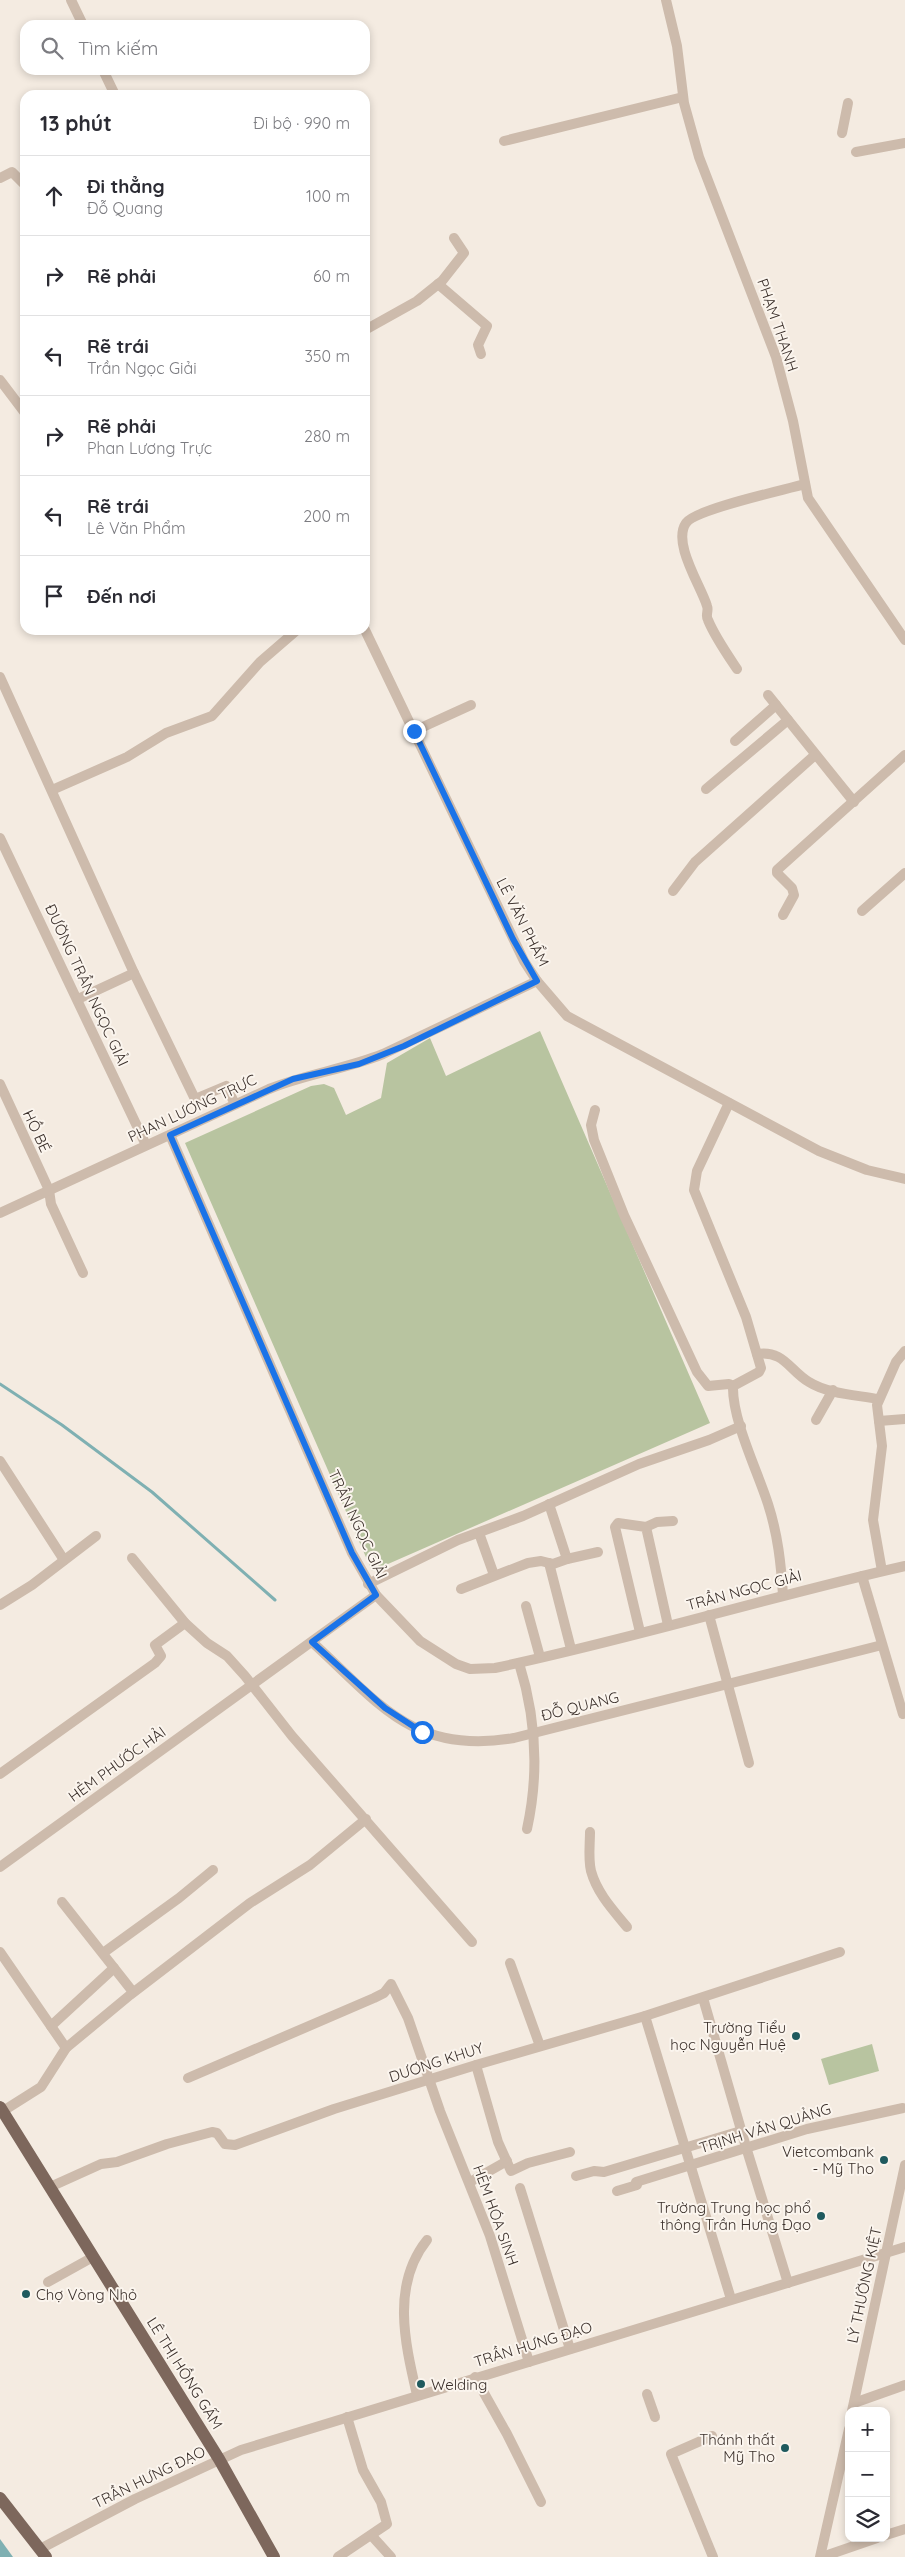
<!DOCTYPE html>
<html lang="vi">
<meta charset="utf-8">
<style>
body{margin:0;font-family:Quicksand,sans-serif;background:#f7f7f7;color:#2b2b33}
.controls{position:absolute;right:15px;bottom:15px;display:grid;overflow:hidden;border-radius:10px;box-shadow:0 2px 8px #0003}
.controls button{width:45px;height:45px;display:grid;place-items:center;padding:0;border:0;border-bottom:1px solid #e1e1e2;background:#fff;color:#2b2b33;font:25px sans-serif}
.stop{position:absolute;width:15px;height:15px;margin:-11px;border:4px solid #1a73e8;border-radius:50%;background:#fff}
.stop.end{background:#1a73e8;border-color:#fff;box-shadow:0 1px 5px #0008}
.list{margin:0;padding:0;list-style:none}
h2{display:flex;justify-content:space-between;align-items:center;height:65px;margin:0;padding:0 20px;font-size:21px}
h2 small{font-size:16px;font-weight:400;color:#7c7c81}
.list li{display:grid;grid-template-columns:32px 1fr auto;gap:15px;align-items:center;box-sizing:border-box;height:80px;padding:0 20px;border-top:1px solid #e1e1e2}
.list b{display:block;font-size:19px;white-space:nowrap}
.list p{margin:0;font-size:16px;white-space:nowrap;color:#7c7c81}
.list em{font-size:16px;font-style:normal;color:#7c7c81}
.icon{flex:none;width:28px;height:28px;fill:none;stroke:currentColor;stroke-width:2;stroke-linecap:round;stroke-linejoin:round}
.map{position:relative;flex:none;width:905px;height:2557px;overflow:hidden}
.search{position:absolute;background:#fff;box-shadow:0 2px 8px #0003;left:20px;top:20px;width:350px;height:55px;display:flex;align-items:center;gap:12px;box-sizing:border-box;padding:0 18px;border-radius:15px;color:#7c7c81;font-size:19px}
.panel{position:absolute;background:#fff;box-shadow:0 2px 8px #0003;left:20px;top:90px;width:350px;height:545px;border-radius:15px}
.map>svg:first-child{display:block}
</style>
<div class="map">
<svg width="905" height="2557" viewBox="0 0 905 2557">
<rect width="100%" height="100%" fill="#f4ebe1"/>
<g fill="#b8c4a0">
<path d="M 540,1031 L 710,1423 L 372,1571 L 185,1143 L 311,1086 L 324,1084 L 334,1088 L 346,1115 L 381,1098 L 387,1063 L 430,1038 L 446,1076 Z"/>
<path d="M 872,2044 L 879,2071 L 829,2085 L 821,2059 Z"/>
</g>
<path fill="#7fb0b2" d="M 0,2539 L 13,2557 L 0,2557 Z"/>
<g fill="none" stroke-linecap="round" stroke-linejoin="round">
<path stroke="#7fb0b2" stroke-width="3" d="M 0,1384 L 62,1425 L 152,1492 L 275,1600"/>
<g stroke="#cdbbac" stroke-width="10">
<path d="M 71,0 L 83,25"/>
<path d="M 666,0 L 677,46 L 684,103 L 699,157 L 776,357 L 793,421 L 808,498 L 905,640"/>
<path d="M 103,70 L 115,95"/>
<path d="M 842,133 L 848,103"/>
<path d="M 504,141 L 683,97"/>
<path d="M 856,152 L 905,143"/>
<path d="M 0,178 L 12,172 L 25,185"/>
<path d="M 438,284 L 487,326 L 478,345 L 481,354"/>
<path d="M 365,330 L 417,301 L 442,281 L 464,253 L 454,238"/>
<path d="M 0,380 L 25,413"/>
<path d="M 365,630 L 524,961 L 537,981 L 567,1016 L 819,1151 L 867,1170 L 905,1179"/>
<path d="M 737,669 C 727,654 715,637 708,620 C 705,615 709,611 707,606 C 701,586 672,543 686,523 C 695,509 785,490 805,484"/>
<path d="M 0,677 L 134,973 L 195,1099 L 226,1086 L 235,1104"/>
<path d="M 768,695 L 854,802"/>
<path d="M 414,731 L 471,705"/>
<path d="M 735,741 L 776,705"/>
<path d="M 706,789 L 788,720"/>
<path d="M 52,790 L 127,757 L 166,733 L 212,716 L 260,662 L 297,630"/>
<path d="M 0,838 L 146,1145"/>
<path d="M 673,891 L 695,862 L 815,755"/>
<path d="M 862,911 L 905,873"/>
<path d="M 783,915 L 794,895 L 792,888 L 777,873 L 777,870 L 905,755"/>
<path d="M 78,999 L 134,973"/>
<path d="M 0,1084 L 49,1190 L 51,1204 L 83,1273"/>
<path d="M 595,1110 L 591,1125 L 594,1140 L 624,1215 L 697,1372 L 708,1386 L 729,1384 L 733,1386 L 759,1372 L 761,1368 L 746,1317 L 694,1190 L 697,1171 L 729,1103"/>
<path d="M 170,1135 L 352,1553 L 376,1595 L 420,1641 L 456,1664 L 470,1669 L 495,1668 C 633,1639 768,1597 905,1566"/>
<path d="M 0,1213 L 269,1089 C 306,1074 346,1069 383,1054 L 537,981"/>
<path d="M 757,1354 C 784,1350 789,1370 809,1382 C 828,1394 857,1395 878,1399"/>
<path d="M 733,1386 C 732,1420 758,1472 768,1504 C 778,1535 781,1564 783,1595"/>
<path d="M 816,1420 L 833,1390"/>
<path d="M 879,1421 L 905,1419"/>
<path d="M 0,1461 L 64,1560"/>
<path d="M 549,1504 L 567,1559 L 598,1552"/>
<path d="M 646,1527 L 657,1522 L 673,1521"/>
<path d="M 479,1533 L 494,1575"/>
<path d="M 132,1558 L 185,1623 L 207,1643 L 227,1656 L 245,1676 L 292,1736 L 472,1942"/>
<path d="M 549,1563 L 571,1649"/>
<path d="M 882,1571 L 873,1520 L 882,1446 L 877,1405 L 896,1362 L 905,1351"/>
<path d="M 862,1576 L 903,1714"/>
<path d="M 368,1584 L 458,1540 L 523,1516 L 639,1464 L 709,1440 L 741,1426"/>
<path d="M 461,1589 L 528,1563 L 541,1561 L 553,1564 L 567,1559"/>
<path d="M 0,1605 L 32,1585 L 96,1536"/>
<path d="M 526,1606 L 540,1657"/>
<path d="M 709,1615 L 749,1763"/>
<path d="M 640,1632 L 615,1527 L 618,1523 L 646,1527 L 668,1625"/>
<path d="M 312,1642 C 380,1704 413,1755 514,1738 L 882,1645"/>
<path d="M 519,1663 C 536,1717 539,1774 527,1829"/>
<path d="M 0,1774 L 155,1663 L 161,1656 L 155,1645 L 185,1623"/>
<path d="M 590,1832 C 590,1844 588,1859 591,1871 C 597,1893 613,1910 627,1927"/>
<path d="M 0,1867 L 376,1595"/>
<path d="M 62,1902 L 133,1992"/>
<path d="M 0,1952 L 66,2048"/>
<path d="M 103,1953 L 179,1898 L 213,1870"/>
<path d="M 510,1963 L 540,2046"/>
<path d="M 703,1998 L 746,2147 L 788,2283"/>
<path d="M 645,2016 L 731,2299"/>
<path d="M 51,2026 L 114,1968"/>
<path d="M 476,2065 L 498,2142 L 511,2171 L 528,2163 L 570,2152"/>
<path d="M 188,2078 L 374,1998 L 384,1993 L 391,1984 L 408,2018 L 440,2111 L 490,2236 L 529,2362"/>
<path d="M 3,2111 L 41,2087 L 66,2048 L 130,1995 L 250,1903 L 310,1865 L 366,1819"/>
<path d="M 576,2176 L 594,2171 L 604,2172 L 741,2131"/>
<path d="M 470,2182 L 507,2161"/>
<path d="M 636,2182 L 807,2129 L 903,2108"/>
<path d="M 50,2187 L 101,2164 L 117,2162 L 167,2144 L 212,2132 L 217,2133 L 225,2144 L 235,2145 L 334,2109 L 476,2065 L 645,2016 L 840,1952"/>
<path d="M 520,2188 L 570,2349"/>
<path d="M 617,2191 L 637,2185"/>
<path d="M 48,2282 L 93,2257"/>
<path d="M 475,2377 L 507,2434 L 541,2502"/>
<path d="M 647,2394 L 655,2417"/>
<path d="M 417,2395 C 405,2343 391,2285 427,2240"/>
<path d="M 854,2403 L 905,2385"/>
<path d="M 852,2411 L 905,2165"/>
<path d="M 712,2436 L 671,2454 L 713,2557"/>
<path d="M 886,2535 L 905,2529"/>
<path d="M 372,2536 L 391,2557"/>
<path d="M 40,2549 L 135,2499 L 241,2450 L 905,2247"/>
<path d="M 338,2557 L 387,2524 L 381,2502 L 363,2470 L 347,2417"/>
<path d="M 820,2557 L 849,2429"/>
<path d="M 822,2557 L 877,2538"/>
</g>
<g stroke="#7d675c" stroke-width="12">
<path d="M 0,2107 L 219,2459 L 274,2557"/>
<path d="M 0,2498 L 46,2557"/>
</g>
</g>
<g fill="none" stroke-linecap="round" stroke-linejoin="round">
<path stroke="#1a73e8" stroke-width="6" d="M 414,731 L 513,939 L 537,981 L 404,1046 L 359,1064 L 293,1079 L 170,1135 L 352,1553 L 376,1595 L 312,1642 L 385,1708 L 422,1732"/>
</g>
<g fill="#1f5a5e" stroke="#fbf5ee" stroke-width="2">
<circle cx="796" cy="2036" r="5"/>
<circle cx="884" cy="2160" r="5"/>
<circle cx="821" cy="2216" r="5"/>
<circle cx="26" cy="2294" r="5"/>
<circle cx="421" cy="2384" r="5"/>
<circle cx="785" cy="2448" r="5"/>
</g>
<g text-anchor="middle" dominant-baseline="central" stroke-width="4" stroke-linejoin="round" paint-order="stroke">
<g font-size="15" fill="#3b302b" stroke="#fbf5ee">
<text transform="translate(778 325) rotate(71)">PHẠM THANH</text>
<text transform="translate(523 922) rotate(63)">LÊ VĂN PHẨM</text>
<text transform="translate(87 985) rotate(65)">ĐƯỜNG TRẦN NGỌC GIẢI</text>
<text transform="translate(192 1108) rotate(-25)">PHAN LƯƠNG TRỰC</text>
<text transform="translate(37 1131) rotate(65)">HỒ BÉ</text>
<text transform="translate(358 1524) rotate(65)">TRẦN NGỌC GIẢI</text>
<text transform="translate(744 1590) rotate(-15)">TRẦN NGỌC GIẢI</text>
<text transform="translate(580 1706) rotate(-14)">ĐỖ QUANG</text>
<text transform="translate(117 1764) rotate(-36)">HẺM PHƯỚC HẢI</text>
<text transform="translate(436 2062) rotate(-18)">DƯƠNG KHUY</text>
<text transform="translate(765 2128) rotate(-17)">TRỊNH VĂN QUẢNG</text>
<text transform="translate(496 2215) rotate(70)">HẺM HÓA SINH</text>
<text transform="translate(864 2285) rotate(-78)">LÝ THƯỜNG KIỆT</text>
<text transform="translate(533 2344) rotate(-17)">TRẦN HƯNG ĐẠO</text>
<text transform="translate(185 2373) rotate(58)">LÊ THỊ HỒNG GẤM</text>
<text transform="translate(149 2477) rotate(-26)">TRẦN HƯNG ĐẠO</text>
</g>
<g font-size="15" fill="#3b302b" stroke="#fbf5ee" text-anchor="end">
<text x="786" y="2027">Trường Tiểu<tspan x="786" dy="17">học Nguyễn Huệ</tspan></text>
<text x="874" y="2151">Vietcombank<tspan x="874" dy="17">- Mỹ Tho</tspan></text>
<text x="811" y="2207">Trường Trung học phổ<tspan x="811" dy="17">thông Trần Hưng Đạo</tspan></text>
<text x="36" y="2294" text-anchor="start">Chợ Vòng Nhỏ</text>
<text x="431" y="2384" text-anchor="start">Welding</text>
<text x="775" y="2439">Thánh thất<tspan x="775" dy="17">Mỹ Tho</tspan></text>
</g>
</g>
</svg>
<div class="controls">
<button>+</button>
<button>−</button>
<button><svg class="icon" aria-label="layers" viewBox="0 0 24 24"><path d="M12 4l9 5-9 5-9-5zM3 14l9 5 9-5"/></svg></button>
</div>
<div class="stop" style="left:422px;top:1732px"></div>
<div class="stop end" style="left:414px;top:731px"></div>
<div class="search"><svg class="icon" aria-label="search" viewBox="0 0 24 24"><circle cx="10" cy="10" r="6"/><path d="M15 15l6 6"/></svg>Tìm kiếm</div>
<section class="panel">
<h2>13 phút<small>Đi bộ · 990 m</small></h2>
<ul class="list">
<li><svg class="icon" aria-label="ahead" viewBox="0 0 24 24"><path d="M12 20V5M6 11l6-6 6 6"/></svg><div><b>Đi thẳng</b><p>Đỗ Quang</p></div><em>100 m</em></li>
<li><svg class="icon" aria-label="right" viewBox="0 0 24 24"><path d="M7 20v-9h11M14 6l5 5-5 5"/></svg><div><b>Rẽ phải</b></div><em>60 m</em></li>
<li><svg class="icon" aria-label="left" viewBox="0 0 24 24"><path d="M17 20v-9H6M10 6l-5 5 5 5"/></svg><div><b>Rẽ trái</b><p>Trần Ngọc Giải</p></div><em>350 m</em></li>
<li><svg class="icon" aria-label="right" viewBox="0 0 24 24"><path d="M7 20v-9h11M14 6l5 5-5 5"/></svg><div><b>Rẽ phải</b><p>Phan Lương Trực</p></div><em>280 m</em></li>
<li><svg class="icon" aria-label="left" viewBox="0 0 24 24"><path d="M17 20v-9H6M10 6l-5 5 5 5"/></svg><div><b>Rẽ trái</b><p>Lê Văn Phẩm</p></div><em>200 m</em></li>
<li><svg class="icon" aria-label="arrive" viewBox="0 0 24 24"><path d="M6 21V4h12l-3 4 3 4H6"/></svg><div><b>Đến nơi</b></div></li>
</ul>
</section>
</div>
